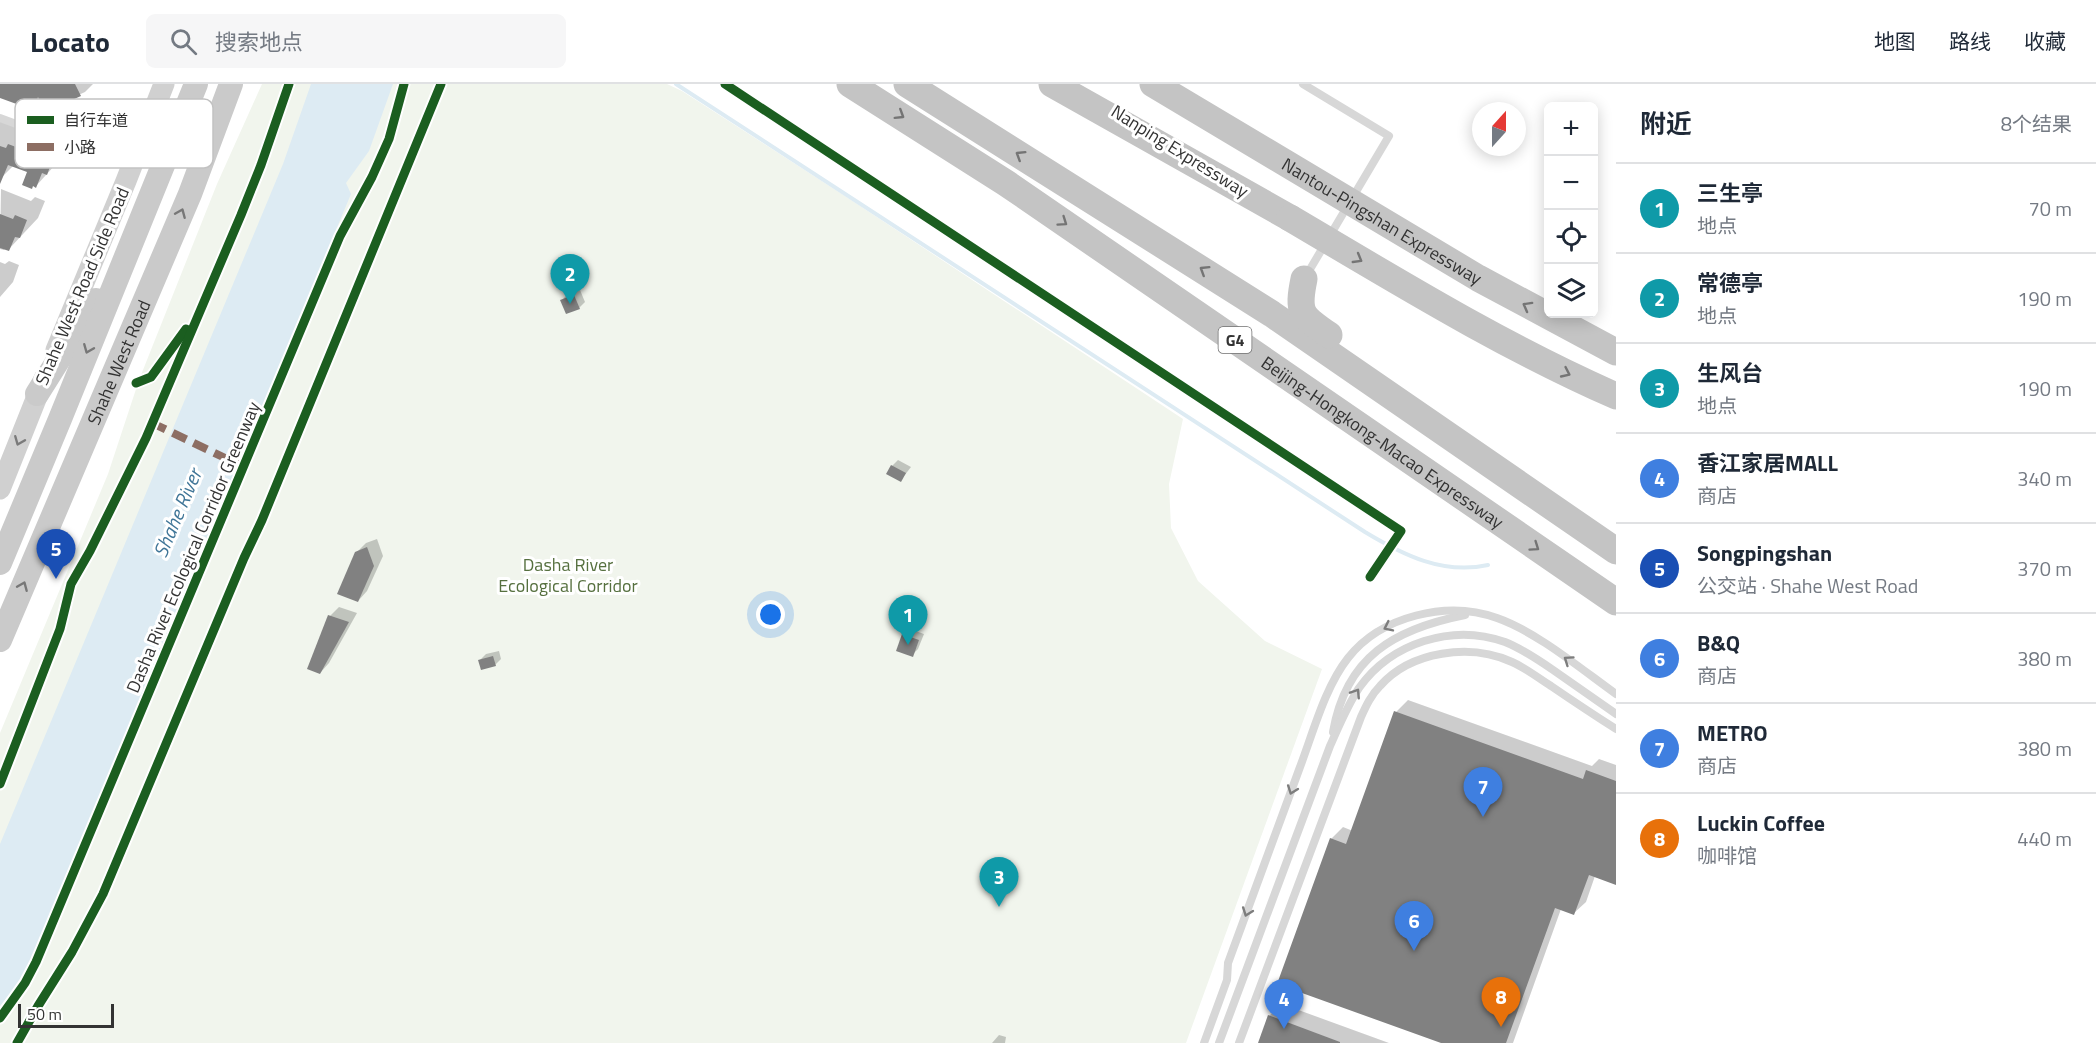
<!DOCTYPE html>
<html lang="zh">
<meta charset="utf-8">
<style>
body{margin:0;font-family:"Titillium Web","Noto Sans SC",sans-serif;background:#f6f6f7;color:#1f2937}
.controls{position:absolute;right:18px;top:18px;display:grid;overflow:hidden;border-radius:9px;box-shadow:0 3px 15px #0003}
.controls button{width:54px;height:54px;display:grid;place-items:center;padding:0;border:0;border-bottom:2px solid #e0e1e3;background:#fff;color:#1f2937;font:30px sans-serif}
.compass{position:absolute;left:1472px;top:18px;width:54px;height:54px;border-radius:50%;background:#fff;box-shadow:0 3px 15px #0003;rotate:21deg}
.scale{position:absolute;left:18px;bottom:15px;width:96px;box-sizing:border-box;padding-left:6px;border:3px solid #333;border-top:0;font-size:16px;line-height:21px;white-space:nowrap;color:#333;-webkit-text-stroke:4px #fff;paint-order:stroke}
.you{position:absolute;left:771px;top:531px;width:21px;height:21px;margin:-15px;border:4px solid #fff;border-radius:50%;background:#1a73e8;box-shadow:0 0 0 9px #1a73e833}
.badge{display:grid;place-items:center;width:39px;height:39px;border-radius:50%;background:#d93025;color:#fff;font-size:20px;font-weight:700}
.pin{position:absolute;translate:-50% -50px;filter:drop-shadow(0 2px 3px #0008)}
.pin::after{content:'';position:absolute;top:32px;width:21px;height:18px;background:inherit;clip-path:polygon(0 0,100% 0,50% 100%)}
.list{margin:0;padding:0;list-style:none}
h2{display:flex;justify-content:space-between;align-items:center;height:78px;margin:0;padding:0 24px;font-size:26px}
h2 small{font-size:20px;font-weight:400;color:#747a83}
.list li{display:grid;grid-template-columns:39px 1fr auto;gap:18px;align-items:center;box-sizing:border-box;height:90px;padding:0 24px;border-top:2px solid #e0e1e3}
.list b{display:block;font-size:22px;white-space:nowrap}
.list p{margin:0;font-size:20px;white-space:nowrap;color:#747a83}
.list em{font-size:20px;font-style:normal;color:#747a83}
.icon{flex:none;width:33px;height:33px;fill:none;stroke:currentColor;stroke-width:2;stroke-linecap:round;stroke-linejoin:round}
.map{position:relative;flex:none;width:1616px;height:959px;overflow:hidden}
header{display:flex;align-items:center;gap:36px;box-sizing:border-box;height:84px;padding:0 30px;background:#fff;border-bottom:2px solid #e0e1e3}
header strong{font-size:28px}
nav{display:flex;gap:33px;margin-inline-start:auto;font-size:21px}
.search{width:420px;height:54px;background:#f6f6f7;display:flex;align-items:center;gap:15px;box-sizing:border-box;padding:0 21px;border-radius:9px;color:#747a83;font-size:22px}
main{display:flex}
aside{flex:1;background:#fff}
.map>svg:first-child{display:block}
</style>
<header>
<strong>Locato</strong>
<div class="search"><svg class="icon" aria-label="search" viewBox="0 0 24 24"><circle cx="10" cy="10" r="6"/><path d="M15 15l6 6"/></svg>搜索地点</div>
<nav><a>地图</a><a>路线</a><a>收藏</a></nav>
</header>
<main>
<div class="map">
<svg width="1616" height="959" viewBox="0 0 1616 959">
<rect width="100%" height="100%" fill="#fff"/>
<path fill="#f1f5ed" d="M 262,0 L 667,0 L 682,7 L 848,114 L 1183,335 L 1169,400 L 1171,444 L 1198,497 L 1265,557 L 1322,585 L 1186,959 L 0,959 L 0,649 L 108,390 L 139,296 L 217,100 Z"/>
<path fill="#ddebf3" d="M 311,0 L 393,0 L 369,67 L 346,99 L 351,110 L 37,861 L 22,895 L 0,922 L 0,760 L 283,80 Z"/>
<g fill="#0003">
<path d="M 0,0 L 93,0 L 85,8 L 46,26 L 41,16 L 33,25 L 0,12 Z"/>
<path d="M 0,36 L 58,53 L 62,49 L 72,53 L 65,70 L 36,102 L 29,87 L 14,81 L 2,93 L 0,92 Z"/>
<path d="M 1,105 L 31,117 L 35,113 L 45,117 L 38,134 L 9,165 L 6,164 L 4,166 L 0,165 Z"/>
<path d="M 9,177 L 19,181 L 13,198 L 0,213 L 0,178 L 5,180 Z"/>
<path d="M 580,206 L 585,218 L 579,224 L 562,216 L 568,210 Z"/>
<path d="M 898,376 L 911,383 L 901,396 L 892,382 Z"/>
<path d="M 377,455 L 383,472 L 367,507 L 358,517 L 356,469 L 366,459 Z"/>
<path d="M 339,523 L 357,529 L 329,579 L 320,589 L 330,532 Z"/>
<path d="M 910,545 L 924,550 L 918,565 L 912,571 L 904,551 Z"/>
<path d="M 499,567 L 501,575 L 495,581 L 480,576 L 486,570 Z"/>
<path d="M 1408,616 L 1592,682 L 1599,675 L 1616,681 L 1616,800 L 1595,792 L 1586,818 L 1574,829 L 1561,825 L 1513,959 L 1445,959 L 1331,755 L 1343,743 L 1353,747 L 1396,628 Z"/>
<path d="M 1282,920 L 1389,959 L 1259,959 L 1269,932 Z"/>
<path d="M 999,951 L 1006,953 L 1005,959 L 992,959 Z"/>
</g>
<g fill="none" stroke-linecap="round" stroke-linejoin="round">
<path stroke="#ddebf3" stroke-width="4" d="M 676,0 C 905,150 1134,300 1365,448 C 1403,471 1443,491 1488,481"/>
</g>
<g fill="#818181">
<path d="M 0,0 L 75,0 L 81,12 L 45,28 L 38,13 L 33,26 L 0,14 Z"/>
<path d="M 8,60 L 40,72 L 41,67 L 54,72 L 47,91 L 42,89 L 36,104 L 33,102 L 32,105 L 22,101 L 27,88 L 8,81 L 0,100 L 0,62 L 6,64 Z"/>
<path d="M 0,130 L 13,135 L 15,131 L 27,136 L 20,154 L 15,153 L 9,167 L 0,164 Z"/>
<path d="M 574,211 L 580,225 L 566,230 L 560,216 Z"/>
<path d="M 891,381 L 906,389 L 901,398 L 886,390 Z"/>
<path d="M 367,463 L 374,482 L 358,518 L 337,510 L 355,468 Z"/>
<path d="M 328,531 L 349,538 L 320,590 L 307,585 Z"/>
<path d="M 902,550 L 919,556 L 913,573 L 896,567 Z"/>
<path d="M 493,572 L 496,582 L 481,586 L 478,576 Z"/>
<path d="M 1394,627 L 1583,695 L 1586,686 L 1616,697 L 1616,801 L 1589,791 L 1574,831 L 1555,824 L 1506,959 L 1441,959 L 1277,900 L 1330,754 L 1346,760 Z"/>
<path d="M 1268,931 L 1340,958 L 1340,959 L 1258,959 Z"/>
</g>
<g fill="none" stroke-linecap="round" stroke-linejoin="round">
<g stroke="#d7d7d7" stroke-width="8">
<path d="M 1303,0 L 1389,52 L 1306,192"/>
<path d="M 0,34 L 65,58"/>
<path d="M 1333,648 C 1346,573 1394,545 1465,531"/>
<path d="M 1204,959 L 1227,896 L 1228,879 C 1252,814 1276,748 1300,683 C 1313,649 1325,603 1348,574 C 1381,532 1447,516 1497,534 C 1537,548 1581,585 1616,610"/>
<path d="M 1219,959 L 1330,662 C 1339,642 1347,622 1359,604 C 1391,559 1452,539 1505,558 C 1523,565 1540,577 1556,588 C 1576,602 1596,616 1616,630"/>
<path d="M 1239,959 L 1361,633 C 1366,622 1371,611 1380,602 C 1411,567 1470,559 1512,578 C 1526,584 1538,594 1551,602 C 1573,617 1594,631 1616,645"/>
</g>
<g stroke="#d0d0d0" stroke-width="21">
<path d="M 56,266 L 126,97 L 164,0"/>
<path d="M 0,405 L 44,295"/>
</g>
<g stroke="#cacaca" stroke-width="24">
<path d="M 37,310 L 96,216"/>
<path d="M 0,479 L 60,335 L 196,0"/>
<path id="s1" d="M 0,556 L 190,110 L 231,0"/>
</g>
<g stroke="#c4c4c4" stroke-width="27">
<path id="s2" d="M 850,0 L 1006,99 L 1616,518"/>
<path d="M 907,0 L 1272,230 L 1616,467"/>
<path d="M 1052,0 L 1290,134"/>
<path d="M 1304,195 C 1297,229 1301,232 1329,251"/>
</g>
<g stroke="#c4c4c4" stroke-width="27">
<path id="s3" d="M 1153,0 L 1478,194 L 1616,268"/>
<path d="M 1290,134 C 1397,197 1502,262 1616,312"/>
</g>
<path stroke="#8d6e63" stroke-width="8" stroke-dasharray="15 8" stroke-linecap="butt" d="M 152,339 L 244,383"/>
<g stroke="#fff" stroke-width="13">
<g id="cycleway">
<path d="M 725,0 L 1401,447 L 1370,493"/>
<path d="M 136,299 L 151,293 L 186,245"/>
<path d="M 0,700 L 60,545 L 71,500 L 90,467 L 146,354 L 241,131 L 261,81 L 289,0"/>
<path d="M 0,934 L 25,899 L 36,878 L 340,152 L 372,93 L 389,55 L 404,0"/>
<path d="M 17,959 L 38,922 L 72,868 L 103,810 L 244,474 L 262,436 L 441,0"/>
</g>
</g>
<use href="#cycleway" stroke="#1b5e20" stroke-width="9"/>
</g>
<defs><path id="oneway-chevron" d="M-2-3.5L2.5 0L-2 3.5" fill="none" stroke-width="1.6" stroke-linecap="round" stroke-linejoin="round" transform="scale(1.5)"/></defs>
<g stroke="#747474">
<use href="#oneway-chevron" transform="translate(900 31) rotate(32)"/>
<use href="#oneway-chevron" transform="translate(1020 71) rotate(-148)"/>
<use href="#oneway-chevron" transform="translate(1063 138) rotate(35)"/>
<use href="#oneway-chevron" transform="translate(1358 175) rotate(30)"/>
<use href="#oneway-chevron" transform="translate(1204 186) rotate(-148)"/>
<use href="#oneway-chevron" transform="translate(1527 222) rotate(-151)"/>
<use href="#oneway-chevron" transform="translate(1566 289) rotate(25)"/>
<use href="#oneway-chevron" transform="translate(1535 463) rotate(35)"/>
</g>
<g stroke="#777">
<use href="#oneway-chevron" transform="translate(181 129) rotate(-67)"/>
<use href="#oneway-chevron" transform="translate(88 265) rotate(112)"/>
<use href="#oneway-chevron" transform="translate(23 502) rotate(-67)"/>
</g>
<use stroke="#7a7a7a" href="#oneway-chevron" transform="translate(19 357) rotate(112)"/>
<g stroke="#7d7d7d">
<use href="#oneway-chevron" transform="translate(1388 543) rotate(154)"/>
<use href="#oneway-chevron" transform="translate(1568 576) rotate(-145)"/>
<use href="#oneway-chevron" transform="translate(1356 609) rotate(-57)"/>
<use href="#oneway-chevron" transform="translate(1292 706) rotate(110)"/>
<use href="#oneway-chevron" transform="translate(1247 828) rotate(110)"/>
</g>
<g text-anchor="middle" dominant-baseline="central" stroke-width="6" stroke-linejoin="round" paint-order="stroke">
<rect fill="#fff" stroke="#707070" stroke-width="1.5" x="1218.5" y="243" width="33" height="26" rx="4.5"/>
<g font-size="16" font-weight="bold" fill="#333">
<text x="1235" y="256">G4</text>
</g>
<g font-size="18" fill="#333" stroke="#fff">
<text transform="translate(1180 67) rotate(32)">Nanping Expressway</text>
<text stroke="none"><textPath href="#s3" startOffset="267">Nantou-Pingshan Expressway</textPath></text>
<text transform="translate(82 202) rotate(-67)">Shahe West Road Side Road</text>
<text stroke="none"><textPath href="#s1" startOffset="302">Shahe West Road</textPath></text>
<text stroke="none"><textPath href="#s2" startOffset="642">Beijing-Hongkong-Macao Expressway</textPath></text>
<text transform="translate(193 463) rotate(-67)">Dasha River Ecological Corridor Greenway</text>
</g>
<g font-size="18" fill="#56703f" stroke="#fff">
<text x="568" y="480">Dasha River<tspan x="568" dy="21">Ecological Corridor</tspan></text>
</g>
<g font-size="20" font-style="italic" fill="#3f7597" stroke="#fff">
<text transform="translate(177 429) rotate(-67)">Shahe River</text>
</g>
</g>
<rect x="15" y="15" width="198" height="69" rx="9" fill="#fff" stroke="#c2c2c2" stroke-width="1.5"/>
<rect x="27" y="32" width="27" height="8" fill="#1b5e20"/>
<rect x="27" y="59" width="27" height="8" fill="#8d6e63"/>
<g font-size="16" fill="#333">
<text x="64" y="42">自行车道</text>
<text x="64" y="69">小路</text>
</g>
</svg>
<div class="controls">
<button>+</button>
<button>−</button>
<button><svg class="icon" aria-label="locate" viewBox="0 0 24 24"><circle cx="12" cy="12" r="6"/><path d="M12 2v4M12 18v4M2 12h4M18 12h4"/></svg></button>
<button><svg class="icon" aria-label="layers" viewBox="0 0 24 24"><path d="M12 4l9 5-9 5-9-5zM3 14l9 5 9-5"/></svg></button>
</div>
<svg class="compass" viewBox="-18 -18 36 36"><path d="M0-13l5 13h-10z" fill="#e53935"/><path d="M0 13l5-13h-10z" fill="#747a83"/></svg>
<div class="scale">50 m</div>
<div class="you"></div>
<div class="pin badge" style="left:908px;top:561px;background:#0f9aa8">1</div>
<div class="pin badge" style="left:570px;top:220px;background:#0f9aa8">2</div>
<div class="pin badge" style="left:999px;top:823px;background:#0f9aa8">3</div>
<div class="pin badge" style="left:1284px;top:945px;background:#3f7fe0">4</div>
<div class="pin badge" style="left:56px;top:495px;background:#1a4fb4">5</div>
<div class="pin badge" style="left:1414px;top:867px;background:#3f7fe0">6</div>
<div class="pin badge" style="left:1483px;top:733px;background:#3f7fe0">7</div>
<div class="pin badge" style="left:1501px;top:943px;background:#e8710a">8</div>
</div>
<aside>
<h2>附近<small>8个结果</small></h2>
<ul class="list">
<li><span class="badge" style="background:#0f9aa8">1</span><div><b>三生亭</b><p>地点</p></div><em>70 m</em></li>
<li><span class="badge" style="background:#0f9aa8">2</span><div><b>常德亭</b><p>地点</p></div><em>190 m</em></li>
<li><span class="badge" style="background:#0f9aa8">3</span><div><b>生风台</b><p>地点</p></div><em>190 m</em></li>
<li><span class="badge" style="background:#3f7fe0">4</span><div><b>香江家居MALL</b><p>商店</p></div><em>340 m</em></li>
<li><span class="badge" style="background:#1a4fb4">5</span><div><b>Songpingshan</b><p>公交站 · Shahe West Road</p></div><em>370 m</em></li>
<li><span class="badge" style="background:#3f7fe0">6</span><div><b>B&amp;Q</b><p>商店</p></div><em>380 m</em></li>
<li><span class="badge" style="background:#3f7fe0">7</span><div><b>METRO</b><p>商店</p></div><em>380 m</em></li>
<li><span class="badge" style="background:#e8710a">8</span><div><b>Luckin Coffee</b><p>咖啡馆</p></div><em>440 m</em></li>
</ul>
</aside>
</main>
